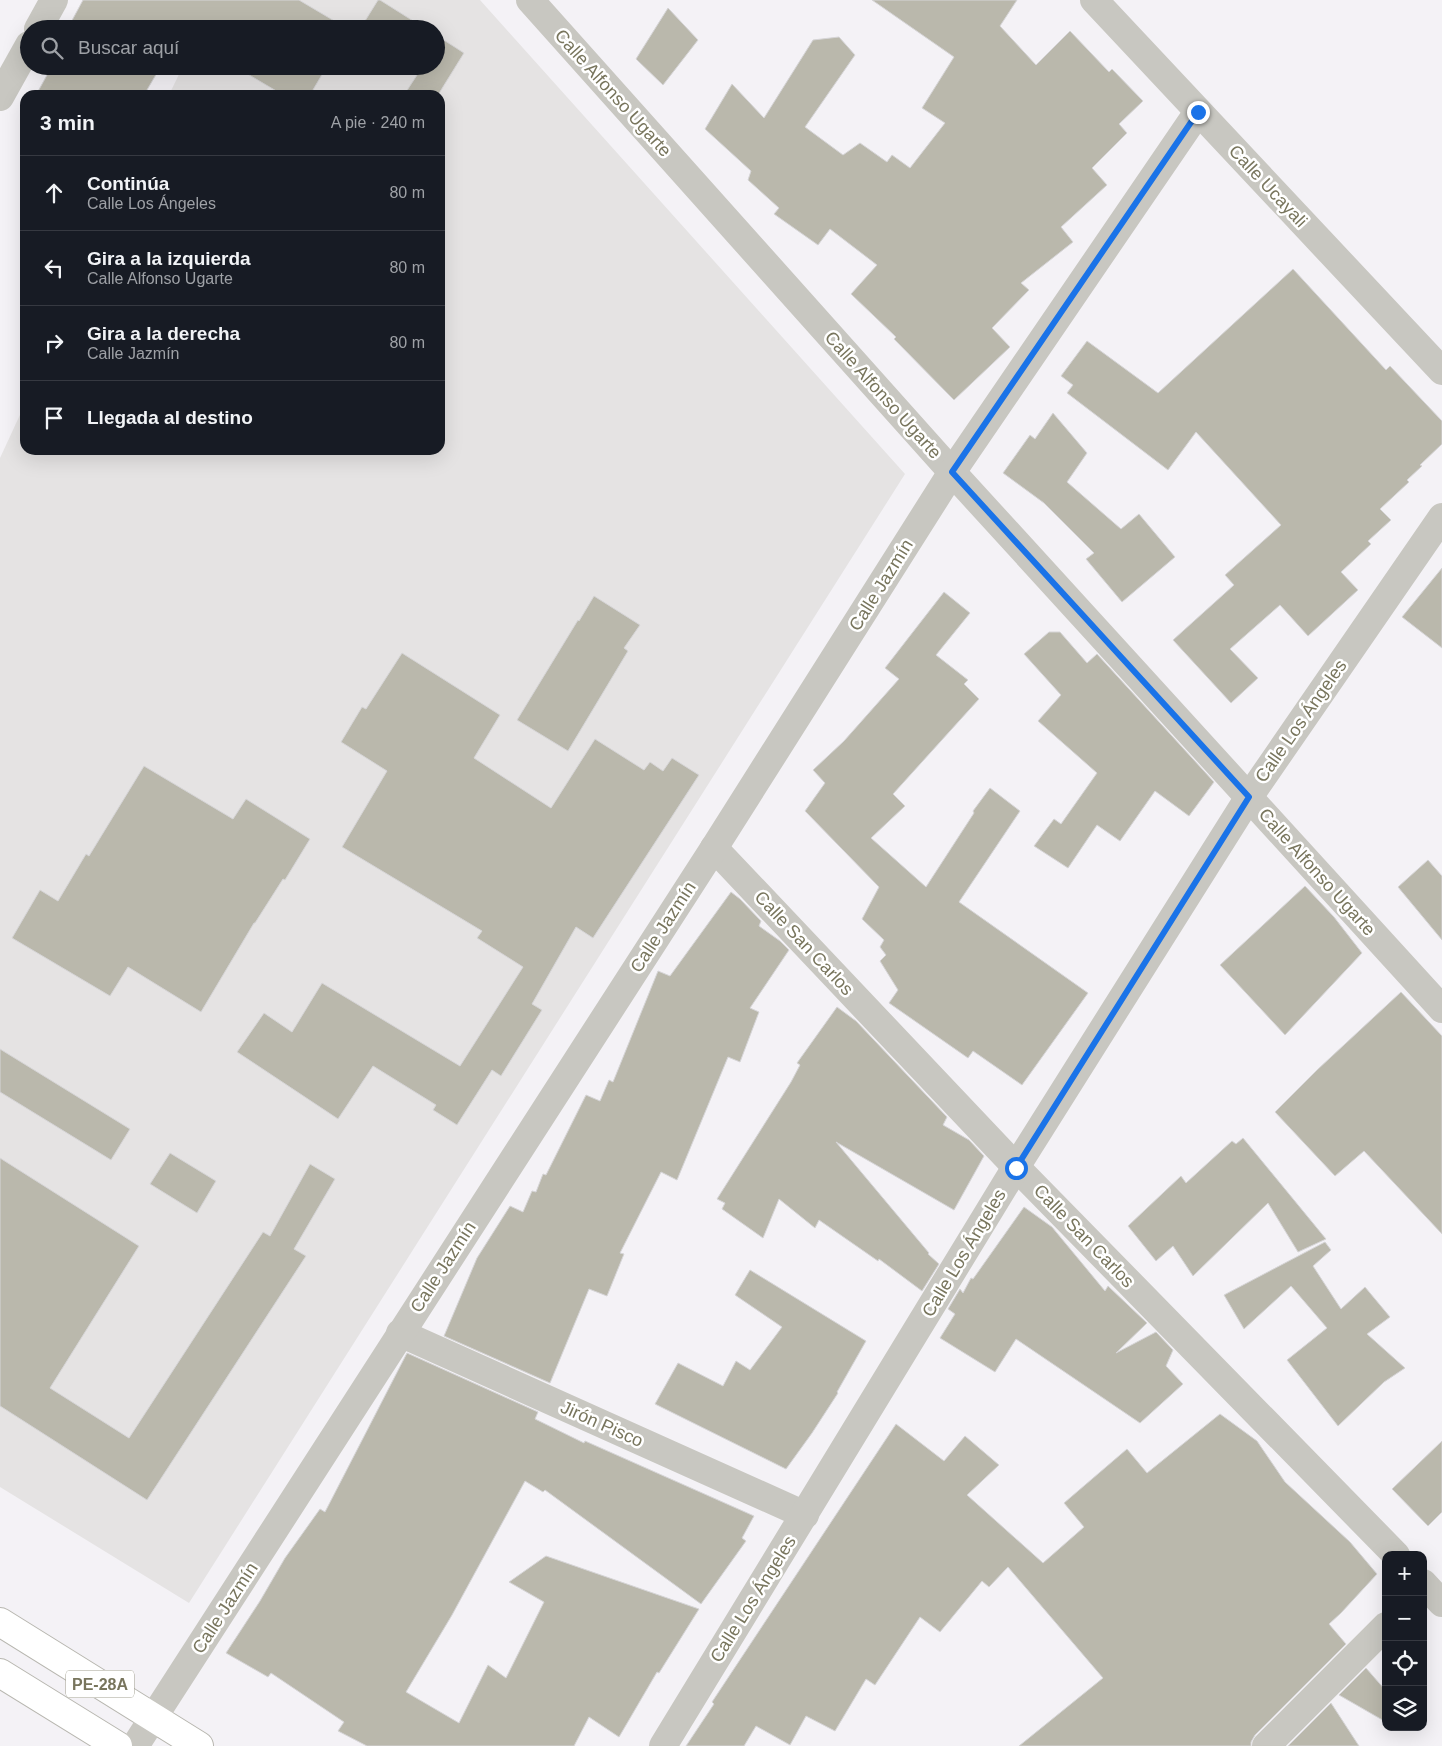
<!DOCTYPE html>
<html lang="es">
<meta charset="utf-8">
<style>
body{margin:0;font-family:Helvetica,sans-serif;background:#242831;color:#f1f3f6}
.controls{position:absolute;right:15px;bottom:15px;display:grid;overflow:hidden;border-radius:10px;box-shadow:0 5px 20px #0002}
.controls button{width:45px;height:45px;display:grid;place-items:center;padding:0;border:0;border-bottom:1px solid #363941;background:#171b24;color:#f1f3f6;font:25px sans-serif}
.stop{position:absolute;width:15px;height:15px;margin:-11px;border:4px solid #1a73e8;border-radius:50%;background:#fff}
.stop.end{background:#1a73e8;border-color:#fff;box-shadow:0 1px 5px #0008}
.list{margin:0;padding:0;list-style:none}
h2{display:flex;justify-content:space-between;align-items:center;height:65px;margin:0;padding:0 20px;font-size:21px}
h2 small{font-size:16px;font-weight:400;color:#9ea1a6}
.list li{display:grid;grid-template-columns:32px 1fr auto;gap:15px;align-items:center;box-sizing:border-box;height:75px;padding:0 20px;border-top:1px solid #363941}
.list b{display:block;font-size:19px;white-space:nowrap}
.list p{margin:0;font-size:16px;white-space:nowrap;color:#9ea1a6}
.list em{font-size:16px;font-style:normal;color:#9ea1a6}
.icon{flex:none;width:28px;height:28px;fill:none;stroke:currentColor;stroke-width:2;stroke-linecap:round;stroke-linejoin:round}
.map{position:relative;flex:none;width:1442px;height:1746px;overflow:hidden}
.search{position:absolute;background:#171b24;box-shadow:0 5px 20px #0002;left:20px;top:20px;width:425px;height:55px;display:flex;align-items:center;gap:12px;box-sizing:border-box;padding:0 18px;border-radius:28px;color:#9ea1a6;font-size:19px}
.panel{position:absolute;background:#171b24;box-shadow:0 5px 20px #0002;left:20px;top:90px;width:425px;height:365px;border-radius:15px}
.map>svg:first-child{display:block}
</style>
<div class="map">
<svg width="1442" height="1746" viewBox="0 0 1442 1746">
<rect width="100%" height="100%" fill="#f4f2f6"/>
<path fill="#e5e3e3" d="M 214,0 L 480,0 L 905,474 L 189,1603 L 0,1487 L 0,458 L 25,404 L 25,450 L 440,450 L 440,95 L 169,95 L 183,66 L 436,66 L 436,29 L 200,29 Z"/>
<g fill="#bab8ac" stroke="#d6d5d7">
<path d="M 83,0 L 299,0 L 348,29 L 73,29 L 69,26 Z"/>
<path d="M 378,0 L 380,0 L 426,29 L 360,29 Z"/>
<path d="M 872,0 L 1017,0 L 1000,26 L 1036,65 L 1070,31 L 1109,72 L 1112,69 L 1143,101 L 1119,124 L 1127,133 L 1092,168 L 1107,185 L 1061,227 L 1073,242 L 1021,283 L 1029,290 L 992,328 L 1010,347 L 954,400 L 894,339 L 896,337 L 851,294 L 877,265 L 830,229 L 818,245 L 774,214 L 779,208 L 748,180 L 751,171 L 705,129 L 732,84 L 764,118 L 813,40 L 839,37 L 855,55 L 805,127 L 843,155 L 860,143 L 887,162 L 892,155 L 910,168 L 945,123 L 922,108 L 954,57 Z"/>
<path d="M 668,8 L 698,40 L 663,85 L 636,59 Z"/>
<path d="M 436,35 L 464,53 L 438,95 L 404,95 L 419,72 L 409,66 L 436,66 Z"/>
<path d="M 52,66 L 161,66 L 144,95 L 36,95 Z"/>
<path d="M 234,66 L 327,66 L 310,95 L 283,95 Z"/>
<path d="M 1293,269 L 1386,370 L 1390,366 L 1442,421 L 1442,444 L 1420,465 L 1422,466 L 1407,480 L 1409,482 L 1380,509 L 1391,520 L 1368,541 L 1371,544 L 1341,572 L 1358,590 L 1308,636 L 1280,605 L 1230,649 L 1258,678 L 1231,703 L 1173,640 L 1234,585 L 1225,575 L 1281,525 L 1196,432 L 1168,470 L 1067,393 L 1073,385 L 1061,376 L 1087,341 L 1158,393 Z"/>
<path d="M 1053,413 L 1087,453 L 1067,482 L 1121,529 L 1139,514 L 1175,557 L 1122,602 L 1086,559 L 1094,553 L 1044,503 L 1003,473 L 1030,435 L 1035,439 Z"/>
<path d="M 1442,568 L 1442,648 L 1402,617 Z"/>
<path d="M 944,592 L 970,613 L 936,655 L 968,680 L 964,684 L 979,699 L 893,794 L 905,806 L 871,838 L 926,887 L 974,813 L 973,811 L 990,788 L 1020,811 L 959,902 L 1088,993 L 1022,1085 L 973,1051 L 968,1058 L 889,1003 L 898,990 L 880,961 L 886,955 L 880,947 L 884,940 L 862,919 L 879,887 L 805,811 L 825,783 L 813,770 L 844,741 L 899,679 L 885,668 Z"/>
<path d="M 594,596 L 640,625 L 624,648 L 628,651 L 568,751 L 517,720 L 578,620 L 579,621 Z"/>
<path d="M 1049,632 L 1060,632 L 1087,663 L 1097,654 L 1214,782 L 1189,816 L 1155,791 L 1120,841 L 1097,825 L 1068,868 L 1034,846 L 1054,819 L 1061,824 L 1097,773 L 1038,721 L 1061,695 L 1024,654 Z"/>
<path d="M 402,653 L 500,715 L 474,758 L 551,808 L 595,739 L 644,770 L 650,762 L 663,771 L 672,758 L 699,775 L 593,938 L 576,927 L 532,1004 L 542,1010 L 501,1076 L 492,1070 L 457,1125 L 433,1110 L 436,1105 L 373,1066 L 338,1119 L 237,1052 L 264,1013 L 292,1032 L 322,983 L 460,1066 L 523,967 L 477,938 L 482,931 L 342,847 L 387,771 L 341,742 L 362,707 L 366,709 Z"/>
<path d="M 144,766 L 233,819 L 246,799 L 310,839 L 285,880 L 283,879 L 255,923 L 254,923 L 201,1012 L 128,967 L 110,996 L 12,938 L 40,890 L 58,901 L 86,854 L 89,856 Z"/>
<path d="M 1428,860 L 1442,876 L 1442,940 L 1398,887 Z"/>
<path d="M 1305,886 L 1334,917 L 1362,953 L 1285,1035 L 1220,965 Z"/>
<path d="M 731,892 L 740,899 L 761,921 L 759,926 L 780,941 L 789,950 L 750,1008 L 759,1012 L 740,1062 L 728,1057 L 677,1180 L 661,1172 L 620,1253 L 624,1254 L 607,1296 L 589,1289 L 550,1383 L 444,1336 L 477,1258 L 510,1206 L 523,1212 L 532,1191 L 536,1192 L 543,1174 L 546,1175 L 586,1095 L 600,1101 L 609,1080 L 613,1082 L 658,971 L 670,976 Z"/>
<path d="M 1401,992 L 1442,1036 L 1442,1234 L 1364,1151 L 1335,1176 L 1275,1112 L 1317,1070 Z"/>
<path d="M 837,1007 L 856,1021 L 947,1117 L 943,1125 L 969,1140 L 984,1156 L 954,1210 L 836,1142 L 929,1253 L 928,1254 L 939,1264 L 922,1291 L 879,1259 L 878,1261 L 819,1220 L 815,1228 L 779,1199 L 763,1238 L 722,1209 L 725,1203 L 717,1199 L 791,1082 L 800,1065 L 797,1063 Z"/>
<path d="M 0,1049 L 130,1129 L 111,1160 L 0,1092 Z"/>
<path d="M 1243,1138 L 1326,1239 L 1298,1252 L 1268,1203 L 1193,1276 L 1173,1246 L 1156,1261 L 1128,1226 L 1181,1176 L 1186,1183 L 1232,1141 L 1236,1144 Z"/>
<path d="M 170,1153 L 216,1181 L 197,1213 L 150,1184 Z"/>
<path d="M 0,1158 L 139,1246 L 50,1388 L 129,1438 L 263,1232 L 270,1236 L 310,1164 L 335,1179 L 294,1249 L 306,1256 L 147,1500 L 0,1406 Z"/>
<path d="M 1024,1207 L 1052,1227 L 1105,1291 L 1108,1286 L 1147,1323 L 1116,1353 L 1156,1332 L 1173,1350 L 1166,1366 L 1183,1384 L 1140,1423 L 1016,1339 L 995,1372 L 940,1338 L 955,1314 L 948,1309 L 960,1289 L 963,1293 L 971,1278 L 973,1279 Z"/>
<path d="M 1325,1242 L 1331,1250 L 1313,1266 L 1341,1309 L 1365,1287 L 1390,1317 L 1367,1334 L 1405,1368 L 1384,1382 L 1338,1426 L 1287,1360 L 1327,1328 L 1291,1286 L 1244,1329 L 1224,1295 Z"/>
<path d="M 750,1270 L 866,1341 L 837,1392 L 838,1393 L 812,1433 L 786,1469 L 655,1404 L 678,1363 L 723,1386 L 736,1361 L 750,1370 L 782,1327 L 735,1295 Z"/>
<path d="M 407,1353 L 538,1412 L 535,1419 L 584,1443 L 585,1441 L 754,1516 L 742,1538 L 746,1541 L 701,1604 L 545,1490 L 543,1492 L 525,1481 L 452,1615 L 406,1692 L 459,1723 L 488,1665 L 506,1678 L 544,1602 L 509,1582 L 546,1556 L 699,1609 L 659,1673 L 657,1672 L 619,1737 L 589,1717 L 574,1746 L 367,1746 L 338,1731 L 344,1722 L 271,1673 L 268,1677 L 226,1653 L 260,1601 L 285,1558 L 320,1509 L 325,1512 Z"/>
<path d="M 1220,1414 L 1257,1441 L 1285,1482 L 1350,1542 L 1377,1574 L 1341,1613 L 1329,1624 L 1346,1644 L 1255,1735 L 1251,1742 L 1251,1746 L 1019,1746 L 1103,1678 L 1008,1567 L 989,1587 L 982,1581 L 940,1632 L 920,1617 L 875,1685 L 866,1679 L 835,1731 L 806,1716 L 790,1745 L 756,1726 L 744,1746 L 686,1746 L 714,1704 L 712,1702 L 896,1424 L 944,1461 L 965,1436 L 999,1465 L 967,1495 L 1043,1563 L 1084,1527 L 1064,1503 L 1127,1449 L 1147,1473 Z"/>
<path d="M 1442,1441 L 1442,1512 L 1428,1526 L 1392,1489 Z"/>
<path d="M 1366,1668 L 1386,1691 L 1386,1722 L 1339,1695 Z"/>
<path d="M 1331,1703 L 1359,1746 L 1288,1746 Z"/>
</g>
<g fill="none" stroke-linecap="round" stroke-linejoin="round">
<g stroke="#b8b7b0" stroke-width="30">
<g id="highway">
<path d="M 0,1622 L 199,1746"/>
<path d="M 0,1673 L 118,1746"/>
</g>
</g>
<g stroke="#c8c7c1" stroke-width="28">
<path d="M 530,0 L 952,472 L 1442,1009"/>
<path d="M 1094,0 L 1442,371"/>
<path d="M 38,29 L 54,0"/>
<path d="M 0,97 L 29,45"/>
<path d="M 714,848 L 1016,1167 L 1396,1555"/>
<path d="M 400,1333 L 805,1515"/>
<path d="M 1423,1583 L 1442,1603"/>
<path d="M 135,1746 L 714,848 L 952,472 L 1198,112"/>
<path d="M 663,1746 L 1016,1167 L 1249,797 L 1442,517"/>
<path d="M 1266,1746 L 1386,1626"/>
</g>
<use href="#highway" stroke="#fff" stroke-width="28"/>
</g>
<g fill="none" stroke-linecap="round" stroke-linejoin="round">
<path stroke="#1a73e8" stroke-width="6" d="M 1016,1168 L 1249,797 L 952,472 L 1198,112"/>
</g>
<g text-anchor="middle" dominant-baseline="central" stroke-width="5" stroke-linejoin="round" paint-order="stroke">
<rect fill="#fff" stroke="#a09e8e" stroke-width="1" x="66" y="1670.5" width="68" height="27" rx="4"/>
<g font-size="16" font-weight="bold" fill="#78755d">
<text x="100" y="1684">PE-28A</text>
</g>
<g font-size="18" fill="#78755d" stroke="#fff">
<text transform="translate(613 93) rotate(48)">Calle Alfonso Ugarte</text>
<text transform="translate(1268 186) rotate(47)">Calle Ucayali</text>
<text transform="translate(883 395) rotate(48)">Calle Alfonso Ugarte</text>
<text transform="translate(881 585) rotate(-58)">Calle Jazmín</text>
<text transform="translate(1301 721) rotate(-55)">Calle Los Ángeles</text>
<text transform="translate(1317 872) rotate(48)">Calle Alfonso Ugarte</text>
<text transform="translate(663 927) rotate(-57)">Calle Jazmín</text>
<text transform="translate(804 943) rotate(47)">Calle San Carlos</text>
<text transform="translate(1084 1236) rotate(46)">Calle San Carlos</text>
<text transform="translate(964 1253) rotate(-59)">Calle Los Ángeles</text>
<text transform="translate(443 1267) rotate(-57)">Calle Jazmín</text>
<text transform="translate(602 1424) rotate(24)">Jirón Pisco</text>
<text transform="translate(753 1599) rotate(-58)">Calle Los Ángeles</text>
<text transform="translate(225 1608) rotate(-57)">Calle Jazmín</text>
</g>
</g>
</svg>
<div class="controls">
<button>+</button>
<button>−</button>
<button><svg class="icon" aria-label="locate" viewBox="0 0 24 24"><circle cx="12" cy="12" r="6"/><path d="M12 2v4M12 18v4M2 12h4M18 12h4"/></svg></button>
<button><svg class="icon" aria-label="layers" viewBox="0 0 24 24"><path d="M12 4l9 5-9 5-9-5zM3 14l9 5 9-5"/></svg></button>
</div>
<div class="stop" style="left:1016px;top:1168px"></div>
<div class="stop end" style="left:1198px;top:112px"></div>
<div class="search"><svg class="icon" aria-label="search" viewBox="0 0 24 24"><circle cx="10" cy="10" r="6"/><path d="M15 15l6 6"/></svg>Buscar aquí</div>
<section class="panel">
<h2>3 min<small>A pie · 240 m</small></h2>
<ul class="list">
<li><svg class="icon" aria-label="ahead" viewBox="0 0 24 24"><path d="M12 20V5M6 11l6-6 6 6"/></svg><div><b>Continúa</b><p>Calle Los Ángeles</p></div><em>80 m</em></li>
<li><svg class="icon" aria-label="left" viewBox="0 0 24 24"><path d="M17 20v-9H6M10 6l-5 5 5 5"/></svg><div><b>Gira a la izquierda</b><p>Calle Alfonso Ugarte</p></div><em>80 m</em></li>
<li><svg class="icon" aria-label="right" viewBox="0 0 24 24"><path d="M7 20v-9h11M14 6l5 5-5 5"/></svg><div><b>Gira a la derecha</b><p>Calle Jazmín</p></div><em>80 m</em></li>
<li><svg class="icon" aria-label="arrive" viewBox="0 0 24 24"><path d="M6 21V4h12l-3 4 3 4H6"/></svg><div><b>Llegada al destino</b></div></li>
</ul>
</section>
</div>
